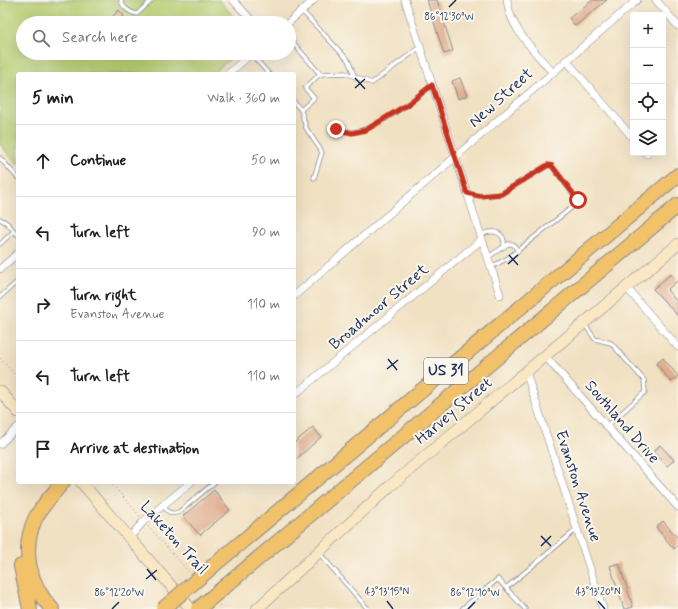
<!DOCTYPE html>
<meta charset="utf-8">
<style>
body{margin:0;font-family:Mynerve,sans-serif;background:#f2f2f2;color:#202124}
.controls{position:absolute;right:12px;top:12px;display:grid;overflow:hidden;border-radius:4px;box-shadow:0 4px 16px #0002}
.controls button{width:36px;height:36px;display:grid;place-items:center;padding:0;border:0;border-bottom:1px solid #e0e0e0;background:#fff;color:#202124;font:20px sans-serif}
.stop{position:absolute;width:12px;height:12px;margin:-9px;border:3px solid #c8321e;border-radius:50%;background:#fff}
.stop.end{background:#c8321e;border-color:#fff;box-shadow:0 1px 4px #0008}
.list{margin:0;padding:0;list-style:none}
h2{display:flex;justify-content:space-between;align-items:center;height:52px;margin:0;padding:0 16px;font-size:17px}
h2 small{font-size:13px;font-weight:400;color:#757577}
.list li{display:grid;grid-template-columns:26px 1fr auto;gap:12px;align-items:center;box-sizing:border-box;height:72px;padding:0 16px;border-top:1px solid #e0e0e0}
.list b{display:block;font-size:15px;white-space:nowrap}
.list p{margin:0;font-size:13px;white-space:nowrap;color:#757577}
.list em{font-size:13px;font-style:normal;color:#757577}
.icon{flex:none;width:22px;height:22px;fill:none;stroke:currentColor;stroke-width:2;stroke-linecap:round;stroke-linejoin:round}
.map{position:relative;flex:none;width:678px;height:609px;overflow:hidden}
.search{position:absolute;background:#fff;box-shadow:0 4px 16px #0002;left:16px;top:16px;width:280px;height:44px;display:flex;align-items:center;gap:10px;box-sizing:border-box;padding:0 14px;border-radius:22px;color:#757577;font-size:15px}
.panel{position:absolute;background:#fff;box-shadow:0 4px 16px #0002;left:16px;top:72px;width:280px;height:412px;border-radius:4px}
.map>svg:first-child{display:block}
</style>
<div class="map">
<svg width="678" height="609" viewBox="0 0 678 609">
<rect width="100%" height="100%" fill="#fbf7ec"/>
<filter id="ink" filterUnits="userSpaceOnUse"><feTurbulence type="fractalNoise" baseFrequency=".025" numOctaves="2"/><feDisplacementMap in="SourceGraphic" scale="8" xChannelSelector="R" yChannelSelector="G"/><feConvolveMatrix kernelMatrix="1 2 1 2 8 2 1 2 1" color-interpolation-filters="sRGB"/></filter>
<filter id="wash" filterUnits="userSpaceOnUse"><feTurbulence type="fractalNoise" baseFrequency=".012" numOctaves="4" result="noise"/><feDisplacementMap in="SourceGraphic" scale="16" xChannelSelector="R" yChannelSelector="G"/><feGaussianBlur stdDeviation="0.9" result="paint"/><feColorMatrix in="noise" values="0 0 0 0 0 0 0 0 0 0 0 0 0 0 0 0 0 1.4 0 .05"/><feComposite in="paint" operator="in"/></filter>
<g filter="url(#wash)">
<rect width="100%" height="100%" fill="#f1e1c3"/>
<path fill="#b7ce72" stroke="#697e68" d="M 0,0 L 219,0 L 239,23 L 23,23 L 23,53 L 237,53 L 212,74 L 18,74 L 18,165 L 0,144 Z"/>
<g id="blocks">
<g fill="#dfac8c">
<path d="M 427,0 L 437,0 L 453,51 L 444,54 Z"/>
<path d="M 593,0 L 607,0 L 575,26 L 569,18 Z"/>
<path d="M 119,10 L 124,16 L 116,23 L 112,17 Z"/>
<path d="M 460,78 L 467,96 L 458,99 L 452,81 Z"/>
<path d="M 671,274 L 677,281 L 667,290 L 678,303 L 678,316 L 653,289 Z"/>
<path d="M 663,358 L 678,376 L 671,382 L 656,364 Z"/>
<path d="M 313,427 L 321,437 L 294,461 L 294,443 Z"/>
<path d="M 660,445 L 674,460 L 667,466 L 654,451 Z"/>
<path d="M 214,490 L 230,510 L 200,535 L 183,516 Z"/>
<path d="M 663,521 L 678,538 L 678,545 L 674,549 L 656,527 Z"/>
<path d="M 619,563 L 633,607 L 626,609 L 624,609 L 610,566 Z"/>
</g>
</g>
</g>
<g filter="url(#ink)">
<use href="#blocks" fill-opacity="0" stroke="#868890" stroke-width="1"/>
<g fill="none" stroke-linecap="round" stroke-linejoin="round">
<g stroke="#868890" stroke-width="5">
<g id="lane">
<path d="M 121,0 C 122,7 130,13 137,14 L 152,0"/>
<path d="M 302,11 L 348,60 L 355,77"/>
<path d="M 289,38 L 320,74 L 305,88 L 314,98 L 301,110 L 294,102"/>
<path d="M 251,54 L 269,74"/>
<path d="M 320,74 L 345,73 L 372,83 L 420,47"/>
<path d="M 301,110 L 306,128 L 322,152 L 314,178"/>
<path d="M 336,129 C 341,130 346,132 351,132 C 372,133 416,98 432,85"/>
<path d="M 0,158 L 18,178"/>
<path d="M 468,194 L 480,196 L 501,194 L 548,165 L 552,166 L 578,200 L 575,205 L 508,258 L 491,267"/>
<path d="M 0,219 L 7,223 L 14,231"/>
<path d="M 481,235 C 492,229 506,231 504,247"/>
<path d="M 0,244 L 14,231 L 18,235"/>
<path d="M 488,257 L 508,244 L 513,244 L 518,251"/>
<path d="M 0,297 L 18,281"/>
<path d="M 585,325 L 595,339 L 611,343 L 644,380 L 645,392 L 607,426"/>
<path d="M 163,506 C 168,512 171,515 179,512 L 215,482"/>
<path d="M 320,554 L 368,609"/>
<path d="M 506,588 L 577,529"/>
<path d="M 462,609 L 498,579 L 525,609"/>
</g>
</g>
<g stroke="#868890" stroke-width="8">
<g id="street">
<path d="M 233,0 L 254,23"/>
<path d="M 405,0 L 500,295"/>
<path d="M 507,0 C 510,29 534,50 552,72"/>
<path d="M 656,0 L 678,26"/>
<path d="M 288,23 L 314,0"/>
<path d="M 566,60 L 633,138"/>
<path d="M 228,74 L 252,53"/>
<path d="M 646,153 L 647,154"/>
<path d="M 0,269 L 18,253"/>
<path d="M 626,287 L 678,347"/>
<path d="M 294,296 L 637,0"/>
<path d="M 545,356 L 678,507"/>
<path d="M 526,372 L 603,609"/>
<path d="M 294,395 L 481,240"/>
<path d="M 0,444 L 18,427"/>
<path d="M 129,538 L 144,521 L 191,482"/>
</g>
</g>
<g stroke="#868890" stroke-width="12">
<g id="secondary">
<path d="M 0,391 L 18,412"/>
<path d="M 81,482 L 191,609"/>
<path d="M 257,609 L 389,487 L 678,244"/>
</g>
</g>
<g stroke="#868890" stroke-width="16">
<g id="highway">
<path d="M 21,566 L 30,609"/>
<path d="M 213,566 L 678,175"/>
<path d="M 229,583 L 678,205"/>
<path d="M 52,609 C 29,585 21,550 35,519 C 42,505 53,494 63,482"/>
</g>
</g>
<g stroke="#868890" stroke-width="1" stroke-dasharray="1 3" stroke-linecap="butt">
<path d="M 0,358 L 18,378"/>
<path d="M 110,482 L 140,516"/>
<path d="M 148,526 L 190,573"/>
<path d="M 219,605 L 223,609"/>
</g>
<use href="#lane" stroke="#fff" stroke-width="3.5"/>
<use href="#street" stroke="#fff" stroke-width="7"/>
<use href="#secondary" stroke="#fae7c3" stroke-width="11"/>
<use href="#highway" stroke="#f2c26a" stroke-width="14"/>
<g stroke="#868890" stroke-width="16" stroke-linecap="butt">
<g id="highway-bridge">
<path d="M 163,609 L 213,566"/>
<path d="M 198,609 L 229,583"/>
</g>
</g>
<use href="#highway-bridge" stroke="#f2c26a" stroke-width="14"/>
</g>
</g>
<g fill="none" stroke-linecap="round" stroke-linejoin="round" filter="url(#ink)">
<path stroke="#c8321e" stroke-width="5" d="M 336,129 L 352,133 L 366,130 L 408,104 L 432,85 L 467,193 L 480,196 L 501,194 L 548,165 L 552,166 L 578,200"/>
</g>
<path fill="none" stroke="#1b2f5e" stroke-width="1.5" d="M 449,7 L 456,0M 355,78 L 365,89M 355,88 L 365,79M 509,255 L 518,265M 508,264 L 518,255M 388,359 L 397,370M 387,369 L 398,360M 541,536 L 551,546M 541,546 L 551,536M 147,569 L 156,580M 146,579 L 157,570M 387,601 L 393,609M 598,601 L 605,609M 112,609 L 119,602M 468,609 L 475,602"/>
<g text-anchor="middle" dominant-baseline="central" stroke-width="4" stroke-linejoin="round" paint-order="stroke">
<rect fill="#fbf7ec" stroke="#5e6b89" stroke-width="1" x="424" y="358" width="44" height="26" rx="3"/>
<g font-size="15" font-weight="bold" fill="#1b2f5e">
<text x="446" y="371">US 31</text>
</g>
<g font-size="16" fill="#1b2f5e" stroke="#fbf7ec">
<text transform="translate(501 98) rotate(-42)">New Street</text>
<text transform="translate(379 307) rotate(-40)">Broadmoor Street</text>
<text transform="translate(454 411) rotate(-40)">Harvey Street</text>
<text transform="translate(622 422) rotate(49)">Southland Drive</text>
<text transform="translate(578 486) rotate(72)">Evanston Avenue</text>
<text transform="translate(174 538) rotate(48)">Laketon Trail</text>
</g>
</g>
<g font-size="10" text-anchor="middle" fill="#1b2f5e" stroke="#fbf7ec" stroke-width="4" stroke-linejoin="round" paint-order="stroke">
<text x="449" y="20">86°12'30"W</text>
<text x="387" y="595">43°13'15"N</text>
<text x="598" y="595">43°13'20"N</text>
<text x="119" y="596">86°12'20"W</text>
<text x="475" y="596">86°12'10"W</text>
</g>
</svg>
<div class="controls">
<button>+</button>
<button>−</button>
<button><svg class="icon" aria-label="locate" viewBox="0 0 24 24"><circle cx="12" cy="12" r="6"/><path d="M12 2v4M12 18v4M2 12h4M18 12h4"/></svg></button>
<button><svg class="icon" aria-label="layers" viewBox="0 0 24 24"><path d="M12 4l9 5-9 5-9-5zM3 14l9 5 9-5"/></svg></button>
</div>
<div class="stop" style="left:578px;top:200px"></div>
<div class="stop end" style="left:336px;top:129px"></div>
<div class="search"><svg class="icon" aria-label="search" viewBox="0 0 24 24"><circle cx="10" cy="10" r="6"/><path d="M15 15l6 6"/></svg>Search here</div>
<section class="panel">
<h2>5 min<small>Walk · 360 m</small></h2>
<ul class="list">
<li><svg class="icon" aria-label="ahead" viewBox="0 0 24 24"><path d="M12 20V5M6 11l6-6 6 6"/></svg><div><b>Continue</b></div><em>50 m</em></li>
<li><svg class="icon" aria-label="left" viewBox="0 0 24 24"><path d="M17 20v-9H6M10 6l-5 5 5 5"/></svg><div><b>Turn left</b></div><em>90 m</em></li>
<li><svg class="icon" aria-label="right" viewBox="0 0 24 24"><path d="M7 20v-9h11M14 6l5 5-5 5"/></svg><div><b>Turn right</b><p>Evanston Avenue</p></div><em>110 m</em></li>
<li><svg class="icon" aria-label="left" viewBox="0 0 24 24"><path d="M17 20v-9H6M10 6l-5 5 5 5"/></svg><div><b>Turn left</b></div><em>110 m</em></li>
<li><svg class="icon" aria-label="arrive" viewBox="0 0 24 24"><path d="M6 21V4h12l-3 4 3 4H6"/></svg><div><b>Arrive at destination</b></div></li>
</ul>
</section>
</div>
